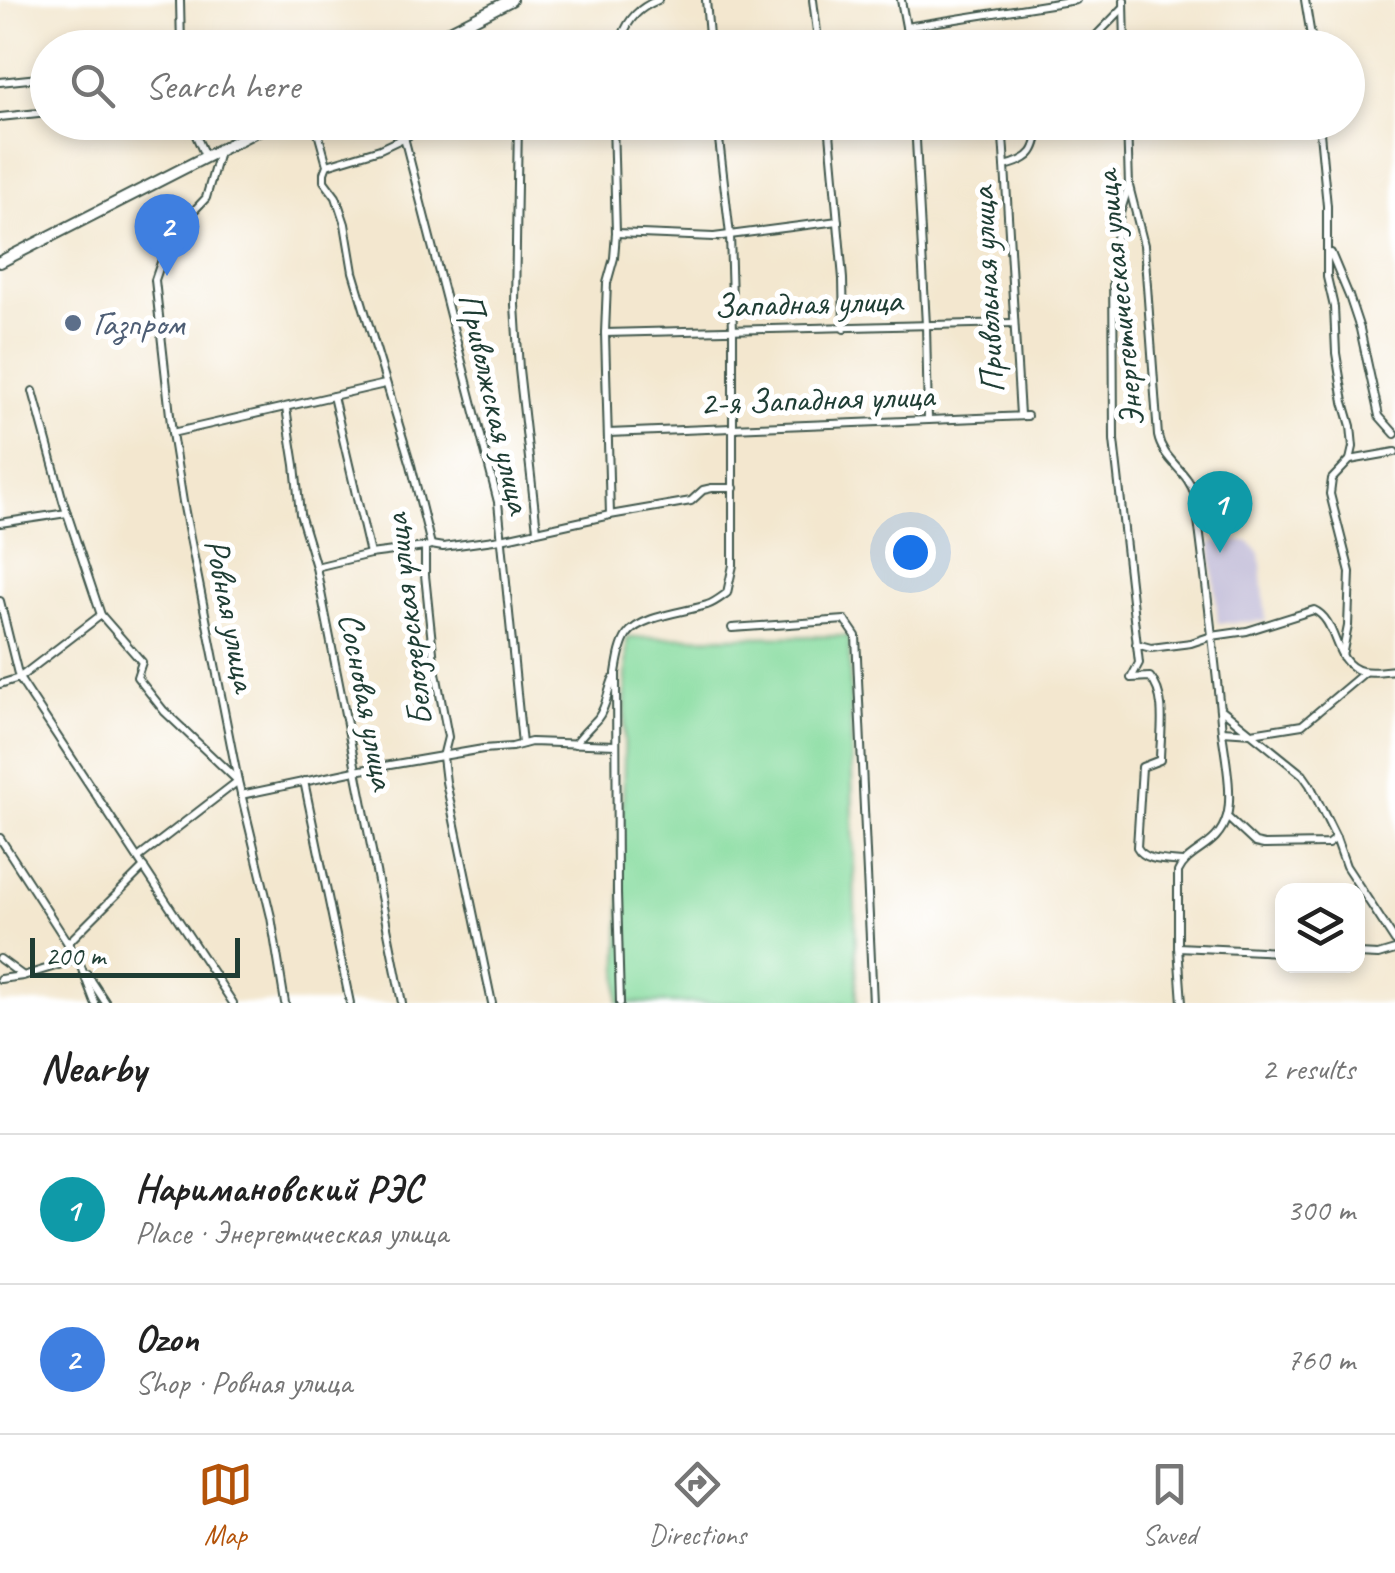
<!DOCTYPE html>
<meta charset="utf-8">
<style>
body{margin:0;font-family:Caveat,sans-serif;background:#f2f2f2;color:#222}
.controls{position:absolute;right:30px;bottom:30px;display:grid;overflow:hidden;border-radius:20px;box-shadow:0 5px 15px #0003}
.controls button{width:90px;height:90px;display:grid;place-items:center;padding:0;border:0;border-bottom:2px solid #e0e0e0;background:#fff;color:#222;font:50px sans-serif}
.scale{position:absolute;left:30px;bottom:25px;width:210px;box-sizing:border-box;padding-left:10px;border:5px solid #1f3d34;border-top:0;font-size:28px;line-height:35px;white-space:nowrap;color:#1f3d34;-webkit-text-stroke:8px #fff;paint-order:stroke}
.you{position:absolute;left:910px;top:552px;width:35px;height:35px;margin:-25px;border:8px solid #fff;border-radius:50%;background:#1a73e8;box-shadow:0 0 0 15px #1a73e833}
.badge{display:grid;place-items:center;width:65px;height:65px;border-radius:50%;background:#b45309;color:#fff;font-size:32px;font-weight:700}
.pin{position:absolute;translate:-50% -82px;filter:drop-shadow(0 2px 5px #0008)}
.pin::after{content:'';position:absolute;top:52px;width:35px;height:30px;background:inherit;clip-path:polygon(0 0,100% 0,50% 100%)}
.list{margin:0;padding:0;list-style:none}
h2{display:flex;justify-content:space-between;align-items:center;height:130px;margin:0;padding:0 40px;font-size:42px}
h2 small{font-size:32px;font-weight:400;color:#767676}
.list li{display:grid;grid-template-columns:65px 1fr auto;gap:30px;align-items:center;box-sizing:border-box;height:150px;padding:0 40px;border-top:2px solid #e0e0e0}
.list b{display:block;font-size:38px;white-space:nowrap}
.list p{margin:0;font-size:32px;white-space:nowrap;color:#767676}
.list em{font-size:32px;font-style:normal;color:#767676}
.icon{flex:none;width:55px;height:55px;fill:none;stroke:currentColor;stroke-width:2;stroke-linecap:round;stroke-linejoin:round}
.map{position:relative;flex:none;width:1395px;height:1003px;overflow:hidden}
.search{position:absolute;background:#fff;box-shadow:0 5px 15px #0003;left:30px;right:30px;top:30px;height:110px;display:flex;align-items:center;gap:25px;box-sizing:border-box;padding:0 35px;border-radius:55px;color:#767676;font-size:38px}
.sheet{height:430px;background:#fff}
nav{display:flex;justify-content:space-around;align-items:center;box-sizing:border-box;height:140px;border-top:2px solid #e0e0e0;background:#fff;font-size:28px;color:#767676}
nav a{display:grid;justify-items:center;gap:5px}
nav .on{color:#b45309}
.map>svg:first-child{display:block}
</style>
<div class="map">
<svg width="1395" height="1003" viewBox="0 0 1395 1003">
<rect width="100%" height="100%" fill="#fff"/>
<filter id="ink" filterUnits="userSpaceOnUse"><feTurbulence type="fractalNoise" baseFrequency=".01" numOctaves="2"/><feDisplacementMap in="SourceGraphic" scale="20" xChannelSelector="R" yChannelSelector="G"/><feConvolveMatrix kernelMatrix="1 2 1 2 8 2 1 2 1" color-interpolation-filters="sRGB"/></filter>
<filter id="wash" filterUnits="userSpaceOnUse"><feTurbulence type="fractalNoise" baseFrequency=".0048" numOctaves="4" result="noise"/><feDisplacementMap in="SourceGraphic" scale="40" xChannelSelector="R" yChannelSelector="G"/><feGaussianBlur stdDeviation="2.25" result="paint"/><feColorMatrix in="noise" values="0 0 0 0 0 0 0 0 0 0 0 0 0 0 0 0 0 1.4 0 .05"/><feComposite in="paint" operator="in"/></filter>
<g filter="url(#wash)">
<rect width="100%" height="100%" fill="#f3e7cf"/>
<path fill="#c5c0da" d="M 1248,541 L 1260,553 L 1266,621 L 1218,623 L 1211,542 Z"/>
<path fill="#85db9e" stroke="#528c69" stroke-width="2.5" d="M 849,636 L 857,1003 L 618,1003 L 627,638 Z"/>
</g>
<g filter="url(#ink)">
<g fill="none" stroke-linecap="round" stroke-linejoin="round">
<g stroke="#3f564b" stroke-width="10">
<g id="street">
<path d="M 180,0 L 181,48"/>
<path d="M 706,0 L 710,48"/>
<path d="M 813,0 L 819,48"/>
<path d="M 901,0 L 910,48"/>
<path d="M 1124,0 L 1125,48"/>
<path d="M 1305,0 L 1313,48"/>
<path d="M 906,27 L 1076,0"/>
<path d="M 589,48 L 612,37 L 622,37 C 629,18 639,8 658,0"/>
<path d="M 1084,48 L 1124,7"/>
<path d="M 0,82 L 48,77"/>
<path d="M 0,117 L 48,112"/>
<path d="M 190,122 L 205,156"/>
<path d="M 315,122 L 327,165 L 324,173 L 324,181 L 336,197 L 345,224 L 353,272 L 411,465 L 431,545 L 425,547 L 425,575 L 434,662 L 448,737 L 443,757 L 446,782 L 492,1003"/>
<path d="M 518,122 L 515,305 L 519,369 L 537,530"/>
<path d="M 829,122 L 843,279 L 844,329"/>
<path d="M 915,122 L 926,325 L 928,420"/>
<path d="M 1002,122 L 1005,166"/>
<path d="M 1127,122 L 1129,186 L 1144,245 L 1158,436 C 1163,461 1189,471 1195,496 C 1205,575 1215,653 1222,732 C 1225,755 1233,794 1227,816 C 1218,849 1189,848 1178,872 L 1178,947 L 1182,1003"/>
<path d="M 1319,122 L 1327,206 L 1327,277 L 1334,307 L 1336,353 L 1344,402 L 1351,426 L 1353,447 L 1350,460 L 1332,479 L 1330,494 L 1350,572 L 1348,626 L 1342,656"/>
<path d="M 614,131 L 710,122"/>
<path d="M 404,137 L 498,502 L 522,744"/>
<path d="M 219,152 L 206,198 L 170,236 L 155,280 L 172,433 L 183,502 L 238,781 L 271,917 L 285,1003"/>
<path d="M 327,165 L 380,149 L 437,122"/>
<path d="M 1128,188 L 1120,213 L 1113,257 L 1114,440 L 1139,663 L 1131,678 L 1150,677 C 1168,697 1160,735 1160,760 L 1142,767 L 1137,847 C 1145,862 1167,860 1183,862"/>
<path d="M 616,233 L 714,237 L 838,221"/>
<path d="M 1331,253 L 1349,296 L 1360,329 L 1379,416 L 1395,434"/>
<path d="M 605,333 L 1013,323"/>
<path d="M 33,391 L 63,501 L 101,615 L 142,662 L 137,677 L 164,711 L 238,781 L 138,858"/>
<path d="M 333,396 L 370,554"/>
<path d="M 286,408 L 295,465 L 300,514 L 316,567 L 402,1003"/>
<path d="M 1020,415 L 1005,166 C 1033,159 1037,151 1040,122"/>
<path d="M 172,433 L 385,384"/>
<path d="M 608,433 L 1027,416"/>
<path d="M 1350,460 L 1395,452"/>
<path d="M 610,515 L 605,333 L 607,283 L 614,258 L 616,233 L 613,122"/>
<path d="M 0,523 L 67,513"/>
<path d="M 431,545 L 443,547 L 501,539 L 610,515 L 691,501 L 703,490 L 712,488 L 734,488"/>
<path d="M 316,567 L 370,554 L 425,547"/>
<path d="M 0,601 L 19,678 L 233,1003"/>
<path d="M 732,628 L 845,620 L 856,636 L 873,1003"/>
<path d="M 1136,644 L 1151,648 L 1191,643 L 1212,636 L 1247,631 L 1314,610 C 1339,621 1332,664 1362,671 C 1372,673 1385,671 1395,670"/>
<path d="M 0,684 L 19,678 L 101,615"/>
<path d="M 1220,708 L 1303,775 L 1310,785 L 1336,838 L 1346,866 L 1395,941"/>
<path d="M 1222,731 L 1252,733 L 1302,725 L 1364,673"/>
<path d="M 575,744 C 582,734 590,727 598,718 C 606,708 608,691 613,679"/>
<path d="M 304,781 L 350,1003"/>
<path d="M 241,795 L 355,771 L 483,749 L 512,747 L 531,742 L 616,745"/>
<path d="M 1227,817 L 1255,843 L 1264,845 L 1328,844 L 1336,838"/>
<path d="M 0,838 L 78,959 L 95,1003"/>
<path d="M 68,943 L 144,867"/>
<path d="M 1178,947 L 1282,952"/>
<path d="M 1358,954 L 1378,955 L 1395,950"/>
<path d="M 0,959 L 22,975"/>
<path d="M 87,974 L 106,1003"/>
<path d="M 0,979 L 23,976 L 78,959"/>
<path d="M 620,1003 L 617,893 L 616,673 C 618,661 620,645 627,635 C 640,616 685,612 707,605 C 714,603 720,598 727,593 L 733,565 L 733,331 L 730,235 L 717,122"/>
</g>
</g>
<g stroke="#3f564b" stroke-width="14">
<g id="highway">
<path d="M 417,48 L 511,0"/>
<path d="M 0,262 L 274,122"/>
</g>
</g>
<use href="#street" stroke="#fff" stroke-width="6"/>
<use href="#highway" stroke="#fff" stroke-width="10"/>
</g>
</g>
<circle fill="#5c6f8a" stroke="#fff" stroke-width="4" cx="73" cy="323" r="10"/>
<g text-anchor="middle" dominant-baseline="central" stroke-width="10" stroke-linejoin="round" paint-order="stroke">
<g font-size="35" fill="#1f3d34" stroke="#fff">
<text transform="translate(987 290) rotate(-93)">Привольная улица</text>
<text transform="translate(1119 299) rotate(-96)">Энергетическая улица</text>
<text transform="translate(808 303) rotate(-2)">Западная улица</text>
<text transform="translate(817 399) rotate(-2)">2-я Западная улица</text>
<text transform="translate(495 403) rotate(77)">Приволжская улица</text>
<text transform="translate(231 615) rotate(79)">Ровная улица</text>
<text transform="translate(408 620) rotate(-97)">Белозерская улица</text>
<text transform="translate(367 701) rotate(79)">Сосновая улица</text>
</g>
<g font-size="35" fill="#4e5e75" stroke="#fff" text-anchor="start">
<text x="93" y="323">Газпром</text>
</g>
</g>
</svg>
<div class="controls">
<button><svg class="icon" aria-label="layers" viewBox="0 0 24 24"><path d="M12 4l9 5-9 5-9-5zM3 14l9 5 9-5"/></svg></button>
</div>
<div class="scale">200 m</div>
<div class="you"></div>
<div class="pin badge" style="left:1220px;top:553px;background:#0f9aa8">1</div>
<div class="pin badge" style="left:167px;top:276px;background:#3f7fe0">2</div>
<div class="search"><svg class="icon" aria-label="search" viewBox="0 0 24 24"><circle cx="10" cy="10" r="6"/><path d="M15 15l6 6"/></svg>Search here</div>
</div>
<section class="sheet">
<h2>Nearby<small>2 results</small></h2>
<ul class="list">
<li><span class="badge" style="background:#0f9aa8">1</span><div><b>Наримановский РЭС</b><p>Place · Энергетическая улица</p></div><em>300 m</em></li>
<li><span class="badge" style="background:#3f7fe0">2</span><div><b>Ozon</b><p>Shop · Ровная улица</p></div><em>760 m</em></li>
</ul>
</section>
<nav>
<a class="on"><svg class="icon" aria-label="map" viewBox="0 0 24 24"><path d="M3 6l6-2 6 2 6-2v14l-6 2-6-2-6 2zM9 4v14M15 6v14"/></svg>Map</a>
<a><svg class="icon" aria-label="directions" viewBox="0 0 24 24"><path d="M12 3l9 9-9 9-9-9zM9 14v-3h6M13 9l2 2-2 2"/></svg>Directions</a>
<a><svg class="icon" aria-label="saved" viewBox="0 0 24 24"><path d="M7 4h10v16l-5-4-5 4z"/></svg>Saved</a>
</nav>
